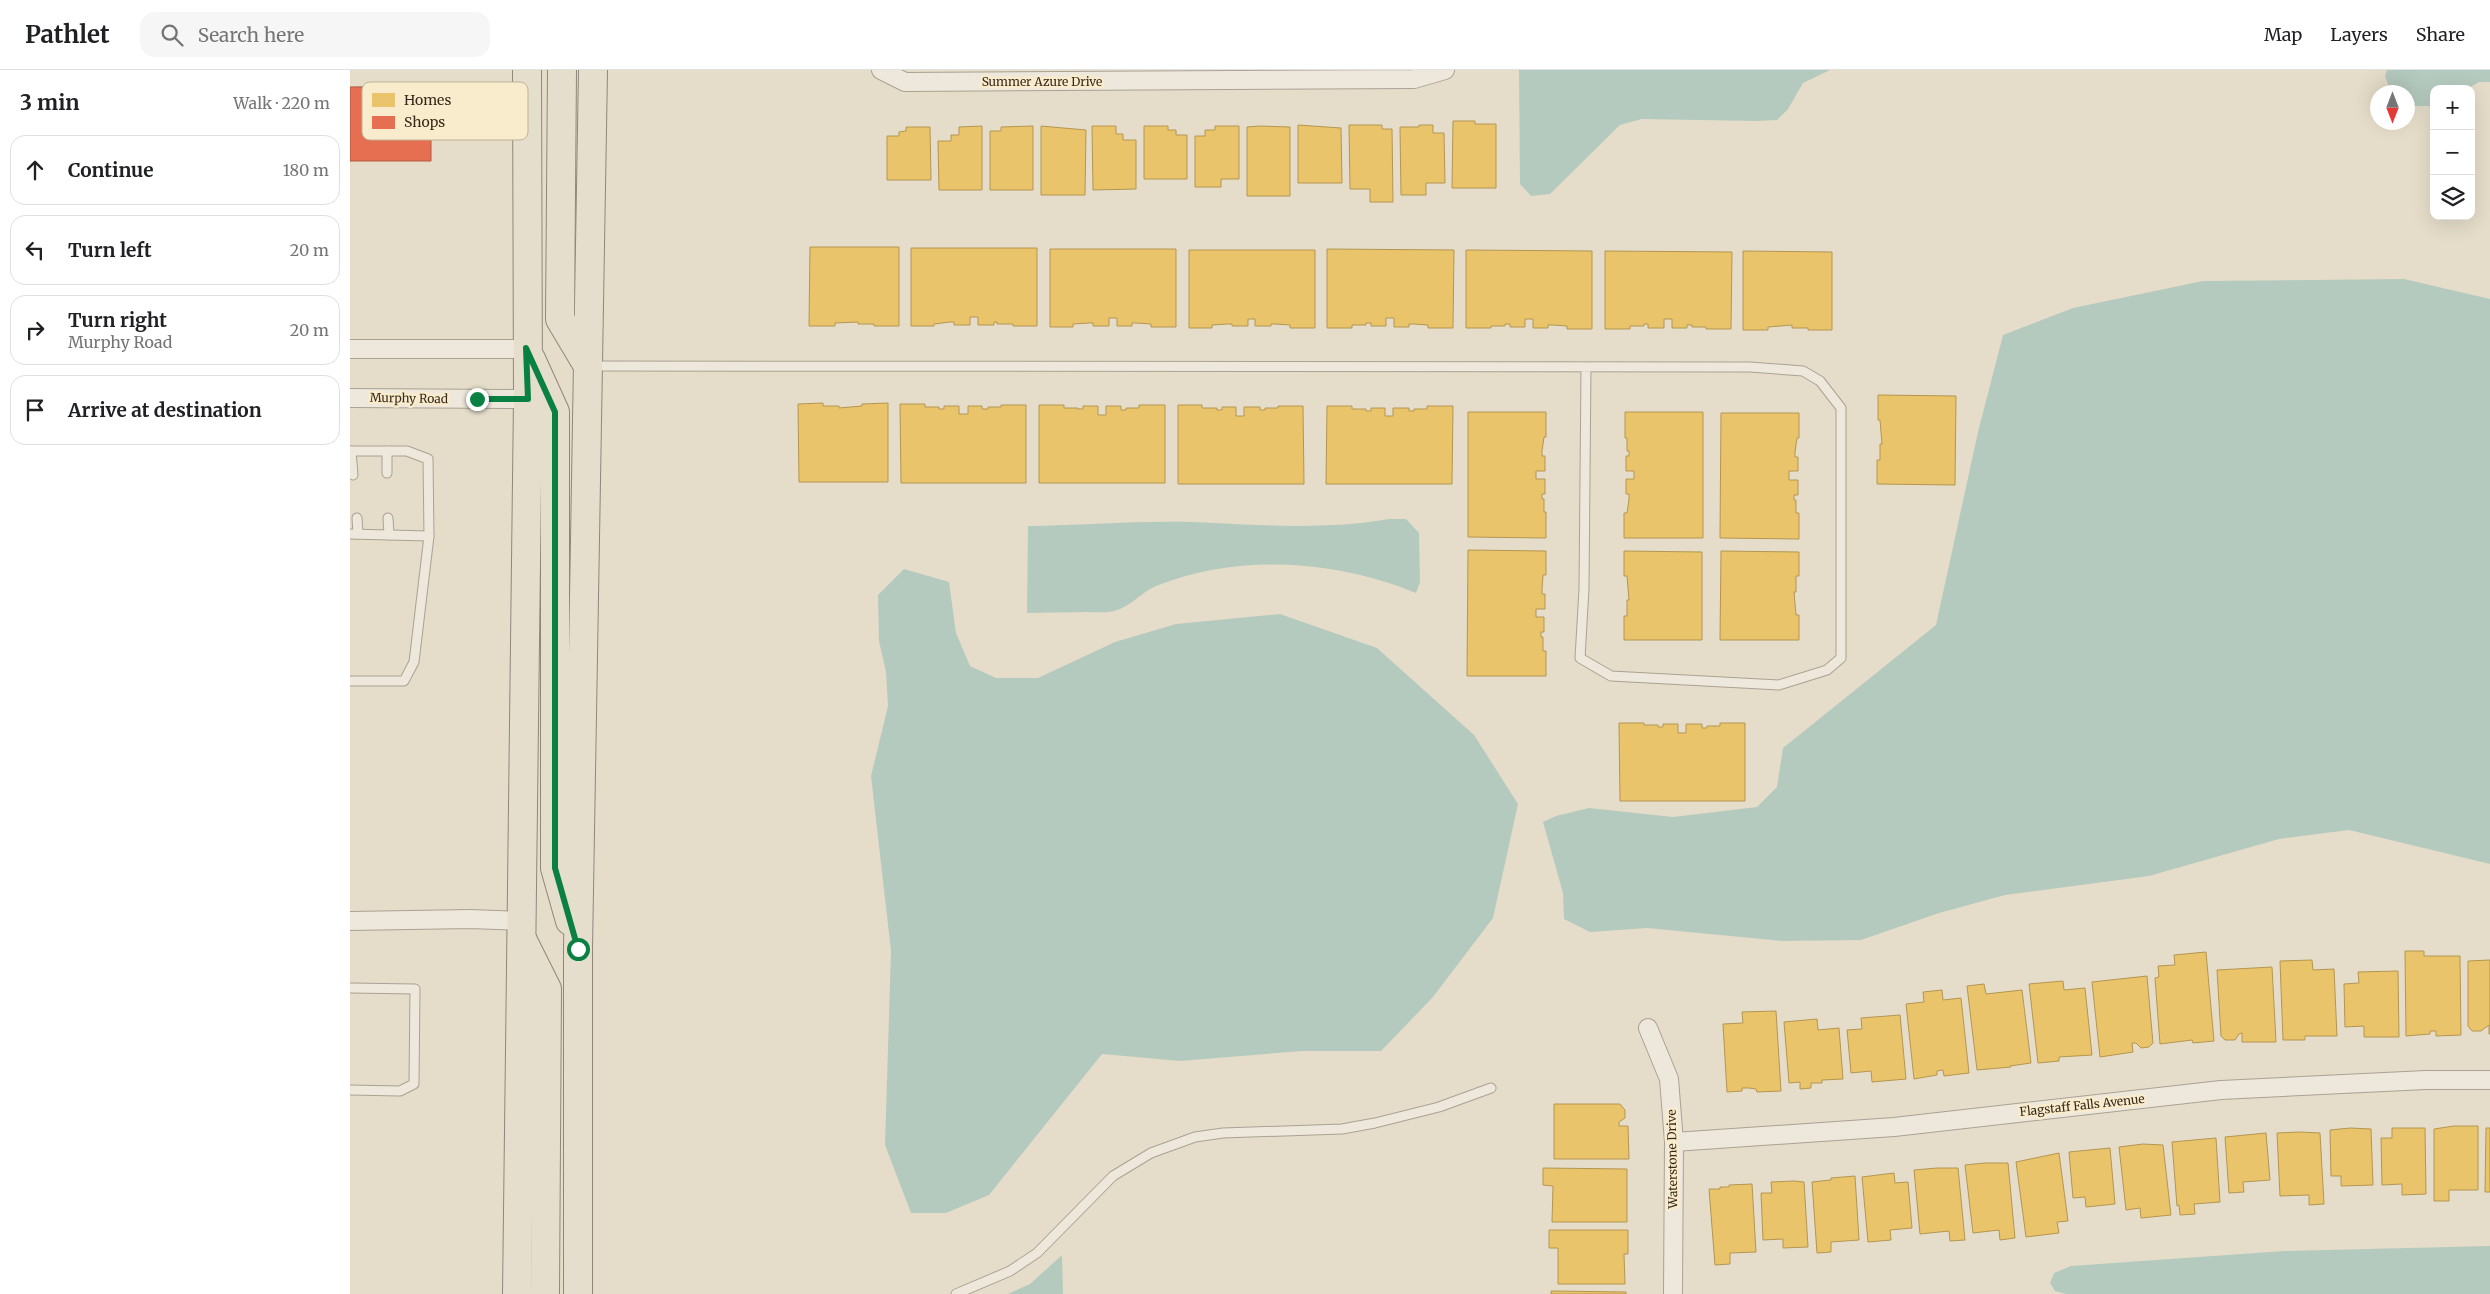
<!DOCTYPE html>
<meta charset="utf-8">
<style>
body{margin:0;font-family:Merriweather,serif;background:#f6f6f6;color:#202124}
.controls{position:absolute;right:15px;top:15px;display:grid;overflow:hidden;border-radius:10px;box-shadow:0 5px 20px #0002}
.controls button{width:45px;height:45px;display:grid;place-items:center;padding:0;border:0;border-bottom:1px solid #e0e0e0;background:#fff;color:#202124;font:25px sans-serif}
.compass{position:absolute;left:2020px;top:15px;width:45px;height:45px;border-radius:50%;background:#fff;box-shadow:0 5px 20px #0002;rotate:180deg}
.stop{position:absolute;width:15px;height:15px;margin:-11px;border:4px solid #0b8043;border-radius:50%;background:#fff}
.stop.end{background:#0b8043;border-color:#fff;box-shadow:0 1px 5px #0008}
.list{margin:0;padding:0;list-style:none}
h2{display:flex;justify-content:space-between;align-items:center;height:65px;margin:0;padding:0 20px;font-size:21px}
h2 small{font-size:16px;font-weight:400;color:#757577}
.list li{display:grid;grid-template-columns:32px 1fr auto;gap:15px;align-items:center;box-sizing:border-box;height:70px;margin:0 10px 10px;padding:0 10px;border:1px solid #e0e0e0;border-radius:15px}
.list b{display:block;font-size:19px;white-space:nowrap}
.list p{margin:0;font-size:16px;white-space:nowrap;color:#757577}
.list em{font-size:16px;font-style:normal;color:#757577}
.icon{flex:none;width:28px;height:28px;fill:none;stroke:currentColor;stroke-width:2;stroke-linecap:round;stroke-linejoin:round}
.map{position:relative;flex:none;width:2140px;height:1224px;overflow:hidden}
header{display:flex;align-items:center;gap:30px;box-sizing:border-box;height:70px;padding:0 25px;background:#fff;border-bottom:1px solid #e0e0e0}
header strong{font-size:24px}
nav{display:flex;gap:28px;margin-inline-start:auto;font-size:18px}
.search{width:350px;height:45px;background:#f6f6f6;display:flex;align-items:center;gap:12px;box-sizing:border-box;padding:0 18px;border-radius:15px;color:#757577;font-size:19px}
main{display:flex}
aside{flex:1;background:#fff}
.map>svg:first-child{display:block}
</style>
<header>
<strong>Pathlet</strong>
<div class="search"><svg class="icon" aria-label="search" viewBox="0 0 24 24"><circle cx="10" cy="10" r="6"/><path d="M15 15l6 6"/></svg>Search here</div>
<nav><a>Map</a><a>Layers</a><a>Share</a></nav>
</header>
<main>
<aside>
<h2>3 min<small>Walk · 220 m</small></h2>
<ul class="list">
<li><svg class="icon" aria-label="ahead" viewBox="0 0 24 24"><path d="M12 20V5M6 11l6-6 6 6"/></svg><div><b>Continue</b></div><em>180 m</em></li>
<li><svg class="icon" aria-label="left" viewBox="0 0 24 24"><path d="M17 20v-9H6M10 6l-5 5 5 5"/></svg><div><b>Turn left</b></div><em>20 m</em></li>
<li><svg class="icon" aria-label="right" viewBox="0 0 24 24"><path d="M7 20v-9h11M14 6l5 5-5 5"/></svg><div><b>Turn right</b><p>Murphy Road</p></div><em>20 m</em></li>
<li><svg class="icon" aria-label="arrive" viewBox="0 0 24 24"><path d="M6 21V4h12l-3 4 3 4H6"/></svg><div><b>Arrive at destination</b></div></li>
</ul>
</aside>
<div class="map">
<svg width="2140" height="1224" viewBox="0 0 2140 1224">
<rect width="100%" height="100%" fill="#e5ddc9"/>
<g fill="#b5cabe">
<path d="M 1169,0 L 1480,0 L 1453,13 L 1438,39 L 1427,50 L 1406,51 L 1292,49 L 1270,55 L 1200,124 L 1181,126 L 1170,114 Z"/>
<path d="M 2037,0 L 2140,0 L 2140,12 L 2129,12 L 2117,19 L 2084,19 L 2084,36 L 2058,36 L 2058,22 L 2041,22 L 2035,6 Z"/>
<path d="M 2054,209 L 2140,229 L 2140,794 L 1999,760 L 1929,769 L 1799,806 L 1655,825 L 1589,843 L 1511,870 L 1432,871 L 1297,858 L 1240,862 L 1214,849 L 1213,823 L 1193,752 L 1206,746 L 1239,738 L 1323,747 L 1407,737 L 1427,717 L 1433,678 L 1586,555 L 1628,362 L 1653,265 L 1723,238 L 1853,211 Z"/>
<path d="M 1039,449 L 1056,449 L 1069,463 L 1070,512 L 1066,523 C 986,490 888,483 806,516 C 791,522 781,537 764,541 C 756,543 746,542 738,542 C 717,542 697,543 677,543 L 678,456 C 740,455 803,449 865,453 C 922,456 983,459 1039,449 Z"/>
<path d="M 554,499 L 599,512 L 606,563 L 620,596 L 646,608 L 688,608 L 765,572 L 826,554 L 930,544 L 1027,578 L 1124,665 L 1168,734 L 1143,848 L 1083,927 L 1031,981 L 952,981 L 830,991 L 752,984 L 639,1125 L 596,1143 L 561,1143 L 535,1075 L 541,881 L 521,706 L 538,636 L 536,602 L 529,571 L 528,525 Z"/>
<path d="M 2140,1176 L 2140,1224 L 1716,1224 L 1705,1221 L 1700,1213 L 1704,1203 L 1721,1196 L 1934,1181 Z"/>
<path d="M 712,1185 L 713,1224 L 658,1224 L 680,1214 Z"/>
</g>
<g fill="#e9c46a" stroke="#b49652">
<path d="M 1103,51 L 1125,51 L 1125,54 L 1146,54 L 1146,118 L 1102,118 Z"/>
<path d="M 948,55 L 991,58 L 992,113 L 948,113 Z"/>
<path d="M 999,55 L 1032,55 L 1032,59 L 1042,59 L 1043,132 L 1020,132 L 1020,119 L 1000,119 Z"/>
<path d="M 1069,55 L 1083,55 L 1083,63 L 1094,63 L 1095,113 L 1076,113 L 1076,125 L 1051,125 L 1050,57 L 1069,57 Z"/>
<path d="M 632,56 L 632,120 L 589,120 L 588,71 L 601,71 L 601,65 L 609,65 L 609,57 Z"/>
<path d="M 683,56 L 683,120 L 640,120 L 640,61 L 651,61 L 651,57 Z"/>
<path d="M 691,56 L 736,60 L 735,125 L 691,125 Z"/>
<path d="M 742,56 L 766,56 L 766,64 L 773,64 L 773,70 L 786,70 L 786,119 L 743,120 Z"/>
<path d="M 794,56 L 818,56 L 818,60 L 826,60 L 826,65 L 837,65 L 837,109 L 794,109 Z"/>
<path d="M 865,56 L 889,56 L 889,109 L 871,109 L 871,117 L 845,117 L 845,66 L 855,66 L 855,60 L 865,60 Z"/>
<path d="M 910,56 L 940,57 L 940,126 L 897,126 L 897,57 Z"/>
<path d="M 556,57 L 580,57 L 581,110 L 537,110 L 537,66 L 549,66 L 549,62 L 556,61 Z"/>
<path d="M 460,177 L 549,177 L 549,256 L 524,256 L 524,254 L 508,254 L 508,252 L 485,253 L 485,256 L 459,256 Z"/>
<path d="M 561,178 L 687,178 L 687,256 L 663,256 L 663,254 L 647,254 L 647,252 L 644,252 L 644,255 L 628,255 L 628,247 L 620,247 L 620,255 L 604,255 L 604,252 L 600,252 L 584,254 L 584,256 L 561,256 Z"/>
<path d="M 700,179 L 826,179 L 826,257 L 801,257 L 801,254 L 786,253 L 782,253 L 782,256 L 767,256 L 767,248 L 759,248 L 759,256 L 743,256 L 743,253 L 739,253 L 723,254 L 723,257 L 700,257 Z"/>
<path d="M 977,179 L 1104,180 L 1103,258 L 1078,258 L 1078,255 L 1064,254 L 1059,254 L 1059,257 L 1044,257 L 1044,248 L 1036,248 L 1036,256 L 1021,256 L 1021,253 L 1016,253 L 1016,255 L 1002,255 L 1002,258 L 977,258 Z"/>
<path d="M 839,180 L 965,180 L 965,258 L 940,258 L 940,255 L 925,254 L 921,254 L 921,256 L 905,256 L 905,249 L 898,249 L 898,256 L 882,256 L 882,254 L 878,254 L 862,255 L 862,258 L 839,258 Z"/>
<path d="M 1116,180 L 1242,181 L 1242,259 L 1217,259 L 1217,256 L 1203,255 L 1198,255 L 1198,258 L 1183,258 L 1183,249 L 1175,249 L 1175,257 L 1160,257 L 1160,254 L 1155,254 L 1155,256 L 1141,256 L 1141,258 L 1116,258 Z"/>
<path d="M 1255,181 L 1382,182 L 1381,259 L 1356,259 L 1356,257 L 1342,257 L 1342,255 L 1337,255 L 1337,258 L 1322,258 L 1322,249 L 1314,249 L 1314,258 L 1298,258 L 1298,254 L 1294,254 L 1294,256 L 1280,256 L 1280,259 L 1255,259 Z"/>
<path d="M 1393,181 L 1482,182 L 1482,260 L 1458,260 L 1458,258 L 1442,258 L 1442,255 L 1418,257 L 1418,260 L 1393,260 Z"/>
<path d="M 1528,325 L 1606,326 L 1605,415 L 1527,414 L 1527,390 L 1530,390 L 1530,374 L 1532,374 L 1530,350 L 1528,350 Z"/>
<path d="M 473,333 L 473,336 L 489,336 L 489,338 L 512,336 L 512,334 L 538,333 L 538,412 L 449,412 L 448,334 Z"/>
<path d="M 550,334 L 575,334 L 575,337 L 589,337 L 589,339 L 594,339 L 594,336 L 609,336 L 609,344 L 618,344 L 618,336 L 632,336 L 632,339 L 638,339 L 638,337 L 651,337 L 651,335 L 676,335 L 676,413 L 551,413 Z"/>
<path d="M 689,335 L 714,335 L 714,338 L 728,338 L 728,339 L 733,339 L 733,336 L 748,336 L 748,345 L 756,345 L 756,336 L 771,336 L 771,340 L 776,340 L 776,338 L 789,338 L 789,335 L 815,335 L 815,413 L 689,413 Z"/>
<path d="M 828,335 L 852,335 L 852,338 L 867,338 L 867,340 L 872,340 L 872,337 L 886,337 L 886,346 L 894,346 L 894,337 L 910,337 L 910,340 L 915,340 L 915,338 L 928,338 L 928,336 L 953,336 L 954,414 L 828,414 Z"/>
<path d="M 977,336 L 1002,336 L 1002,339 L 1016,339 L 1016,341 L 1021,341 L 1021,338 L 1035,338 L 1035,346 L 1043,346 L 1043,338 L 1059,338 L 1059,341 L 1064,341 L 1064,339 L 1077,339 L 1077,336 L 1103,336 L 1102,414 L 976,414 Z"/>
<path d="M 1118,342 L 1196,342 L 1196,367 L 1194,367 L 1192,381 L 1192,386 L 1195,386 L 1195,401 L 1186,401 L 1186,409 L 1195,409 L 1195,424 L 1192,424 L 1192,429 L 1194,429 L 1194,442 L 1196,442 L 1196,468 L 1118,467 Z"/>
<path d="M 1275,342 L 1353,342 L 1353,468 L 1274,468 L 1274,443 L 1277,443 L 1279,429 L 1279,424 L 1276,424 L 1276,409 L 1284,409 L 1284,401 L 1276,401 L 1276,386 L 1279,386 L 1279,381 L 1277,381 L 1277,368 L 1275,368 Z"/>
<path d="M 1371,343 L 1449,343 L 1449,368 L 1447,368 L 1445,382 L 1445,387 L 1448,387 L 1448,401 L 1439,401 L 1439,410 L 1448,410 L 1448,425 L 1444,425 L 1444,430 L 1446,430 L 1446,443 L 1449,443 L 1449,469 L 1370,468 Z"/>
<path d="M 1118,480 L 1196,481 L 1196,505 L 1193,505 L 1192,519 L 1192,524 L 1195,524 L 1195,539 L 1186,539 L 1186,547 L 1194,547 L 1194,562 L 1191,562 L 1191,567 L 1193,567 L 1193,581 L 1196,581 L 1196,606 L 1117,606 Z"/>
<path d="M 1274,481 L 1352,482 L 1352,570 L 1274,570 L 1274,546 L 1277,546 L 1277,530 L 1279,530 L 1277,506 L 1274,506 Z"/>
<path d="M 1371,481 L 1449,482 L 1449,506 L 1446,506 L 1446,522 L 1444,522 L 1446,545 L 1449,545 L 1449,570 L 1370,570 Z"/>
<path d="M 1269,653 L 1294,653 L 1294,655 L 1308,655 L 1308,657 L 1313,657 L 1313,654 L 1328,654 L 1328,663 L 1336,663 L 1336,654 L 1352,654 L 1352,658 L 1357,658 L 1357,656 L 1370,656 L 1370,653 L 1395,653 L 1395,731 L 1270,731 Z"/>
<path d="M 2055,881 L 2074,881 L 2074,886 L 2110,886 L 2111,965 L 2086,966 L 2086,961 L 2080,961 L 2080,964 L 2056,966 Z"/>
<path d="M 1856,882 L 1864,971 L 1843,973 L 1842,970 L 1810,974 L 1805,908 L 1809,907 L 1808,896 L 1825,895 L 1824,885 Z"/>
<path d="M 1962,890 L 1963,900 L 1984,899 L 1987,966 L 1955,966 L 1955,970 L 1933,970 L 1930,891 Z"/>
<path d="M 2140,890 L 2140,964 L 2139,964 L 2139,955 L 2131,961 L 2122,961 L 2118,956 L 2118,891 Z"/>
<path d="M 1922,897 L 1926,972 L 1892,972 L 1892,963 L 1889,964 L 1885,970 L 1875,970 L 1871,966 L 1867,900 Z"/>
<path d="M 2048,901 L 2049,967 L 2014,967 L 2014,956 L 1995,957 L 1994,914 L 2009,913 L 2008,902 Z"/>
<path d="M 1797,906 L 1803,973 L 1799,977 L 1791,978 L 1786,973 L 1782,973 L 1783,982 L 1750,987 L 1742,912 Z"/>
<path d="M 1713,911 L 1714,920 L 1735,918 L 1742,985 L 1709,987 L 1709,991 L 1688,993 L 1679,914 Z"/>
<path d="M 1634,914 L 1636,924 L 1672,920 L 1681,993 L 1660,996 L 1661,997 L 1627,1000 L 1617,916 Z"/>
<path d="M 1592,920 L 1593,930 L 1611,928 L 1619,1003 L 1594,1006 L 1593,1000 L 1587,1001 L 1587,1005 L 1564,1009 L 1556,934 L 1574,932 L 1573,922 Z"/>
<path d="M 1426,941 L 1431,1021 L 1407,1022 L 1406,1019 L 1399,1018 L 1392,1018 L 1392,1021 L 1377,1022 L 1373,954 L 1393,953 L 1392,942 Z"/>
<path d="M 1550,945 L 1556,1009 L 1522,1012 L 1521,1001 L 1501,1003 L 1497,960 L 1512,959 L 1511,948 Z"/>
<path d="M 1467,949 L 1468,960 L 1489,958 L 1493,1009 L 1472,1010 L 1472,1013 L 1461,1013 L 1461,1018 L 1450,1019 L 1450,1012 L 1439,1013 L 1434,952 Z"/>
<path d="M 1204,1034 L 1270,1034 L 1275,1040 L 1275,1048 L 1269,1052 L 1269,1056 L 1278,1056 L 1279,1089 L 1204,1089 Z"/>
<path d="M 2104,1056 L 2128,1056 L 2128,1120 L 2099,1120 L 2099,1131 L 2084,1131 L 2084,1059 Z"/>
<path d="M 2000,1058 L 2021,1059 L 2023,1115 L 1991,1116 L 1991,1106 L 1981,1106 L 1980,1060 Z"/>
<path d="M 2042,1058 L 2075,1058 L 2076,1124 L 2052,1125 L 2052,1114 L 2032,1115 L 2031,1068 L 2042,1068 Z"/>
<path d="M 2136,1058 L 2140,1058 L 2140,1122 L 2135,1122 Z"/>
<path d="M 1950,1062 L 1970,1063 L 1974,1134 L 1959,1135 L 1959,1125 L 1930,1126 L 1927,1063 Z"/>
<path d="M 1916,1063 L 1920,1110 L 1893,1112 L 1894,1122 L 1879,1123 L 1875,1067 Z"/>
<path d="M 1866,1068 L 1870,1132 L 1844,1134 L 1845,1144 L 1830,1145 L 1829,1135 L 1827,1136 L 1822,1072 Z"/>
<path d="M 1793,1074 L 1813,1075 L 1821,1145 L 1791,1148 L 1790,1138 L 1776,1140 L 1769,1077 Z"/>
<path d="M 1760,1078 L 1765,1134 L 1736,1137 L 1735,1127 L 1723,1128 L 1719,1082 Z"/>
<path d="M 1709,1083 L 1718,1151 L 1707,1152 L 1709,1163 L 1676,1167 L 1666,1092 Z"/>
<path d="M 1635,1093 L 1658,1093 L 1665,1168 L 1650,1170 L 1649,1160 L 1623,1163 L 1615,1095 Z"/>
<path d="M 1193,1098 L 1277,1099 L 1277,1152 L 1202,1152 L 1203,1116 L 1193,1115 Z"/>
<path d="M 1587,1098 L 1608,1098 L 1615,1170 L 1600,1171 L 1599,1161 L 1570,1164 L 1564,1100 Z"/>
<path d="M 1544,1103 L 1545,1113 L 1558,1112 L 1562,1158 L 1540,1160 L 1541,1170 L 1518,1172 L 1512,1107 Z"/>
<path d="M 1505,1106 L 1509,1170 L 1481,1172 L 1481,1182 L 1467,1183 L 1462,1112 L 1481,1110 L 1481,1108 Z"/>
<path d="M 1444,1111 L 1454,1112 L 1458,1177 L 1433,1178 L 1433,1169 L 1413,1170 L 1411,1123 L 1422,1123 L 1421,1112 Z"/>
<path d="M 1402,1114 L 1406,1182 L 1380,1183 L 1380,1194 L 1365,1195 L 1359,1119 L 1370,1119 L 1370,1117 L 1379,1117 L 1379,1115 Z"/>
<path d="M 1199,1160 L 1278,1160 L 1278,1184 L 1274,1184 L 1275,1214 L 1208,1214 L 1208,1178 L 1199,1178 Z"/>
<path d="M 1201,1221 L 1276,1222 L 1276,1224 L 1201,1224 Z"/>
</g>
<path fill="#e76f51" stroke="#b35a41" d="M 81,16 L 81,91 L 0,91 L 0,17 Z"/>
<g fill="none" stroke-linecap="round" stroke-linejoin="round">
<g stroke="#aaa293" stroke-width="11">
<g id="lane">
<path d="M 241,296 L 1400,297 L 1453,301 L 1470,311 L 1491,338 L 1491,588 L 1477,600 L 1429,615 L 1261,606 L 1230,588 L 1234,519 L 1236,297"/>
<path d="M 0,381 L 57,381 L 78,389 L 79,466 L 64,592 L 54,611 L 0,611"/>
<path d="M 1,381 L 3,405"/>
<path d="M 37,381 L 37,403"/>
<path d="M 7,448 L 8,464"/>
<path d="M 38,448 L 39,465"/>
<path d="M 0,464 L 79,466"/>
<path d="M 0,918 L 65,919 L 64,1014 L 50,1021 L 0,1020"/>
<path d="M 606,1224 L 660,1201 L 687,1183 L 763,1106 L 801,1083 L 845,1067 L 873,1063 L 992,1059 L 1025,1053 L 1089,1037 L 1141,1018"/>
</g>
</g>
<g stroke="#aaa293" stroke-width="20">
<g id="street">
<path d="M 531,0 L 555,12 L 1064,9 L 1095,0"/>
<path d="M 0,279 L 176,279"/>
<path d="M 0,328 L 178,329"/>
<path d="M 0,851 L 120,849 L 170,851"/>
<path d="M 1298,958 L 1319,1009 L 1324,1072 L 1323,1224"/>
<path d="M 1324,1072 L 1544,1057 L 1871,1020 L 2076,1010 L 2140,1010"/>
</g>
</g>
<g stroke="#8f877a" stroke-width="30">
<g id="primary">
<path d="M 212,0 L 210,249 L 238,296"/>
<path d="M 181,289 L 205,342 L 205,798 L 220,851"/>
<path d="M 173,871 L 197,919 L 195,1224"/>
<path d="M 167,1224 L 178,329 L 177,0"/>
<path d="M 228,1224 L 228,879 L 243,0"/>
</g>
</g>
<use href="#lane" stroke="#ede7dc" stroke-width="9"/>
<use href="#street" stroke="#ede7dc" stroke-width="18"/>
<use href="#primary" stroke="#e5decc" stroke-width="28"/>
</g>
<g fill="none" stroke-linecap="round" stroke-linejoin="round">
<path stroke="#0b8043" stroke-width="6" d="M 127,329 L 178,329 L 176,278 L 205,342 L 205,798 L 228,879"/>
</g>
<g text-anchor="middle" dominant-baseline="central" stroke-width="5" stroke-linejoin="round" paint-order="stroke">
<g font-size="12" fill="#39291b" stroke="#f8eccd">
<text x="692" y="11">Summer Azure Drive</text>
<text transform="translate(59 328) rotate(1)">Murphy Road</text>
<text transform="translate(1732 1035) rotate(-6)">Flagstaff Falls Avenue</text>
<text transform="translate(1322 1089) rotate(-91)">Waterstone Drive</text>
</g>
</g>
<rect x="12" y="12" width="166" height="58" rx="8" fill="#f8eccd" stroke="#bfb298" stroke-width="1"/>
<rect x="22" y="23" width="23" height="14" fill="#e9c46a"/>
<rect x="22" y="46" width="23" height="13" fill="#e76f51"/>
<g font-size="14" fill="#39291b">
<text x="54" y="35">Homes</text>
<text x="54" y="57">Shops</text>
</g>
</svg>
<div class="controls">
<button>+</button>
<button>−</button>
<button><svg class="icon" aria-label="layers" viewBox="0 0 24 24"><path d="M12 4l9 5-9 5-9-5zM3 14l9 5 9-5"/></svg></button>
</div>
<svg class="compass" viewBox="-18 -18 36 36"><path d="M0-13l5 13h-10z" fill="#e53935"/><path d="M0 13l5-13h-10z" fill="#757577"/></svg>
<div class="stop" style="left:228px;top:879px"></div>
<div class="stop end" style="left:127px;top:329px"></div>
</div>
</main>
